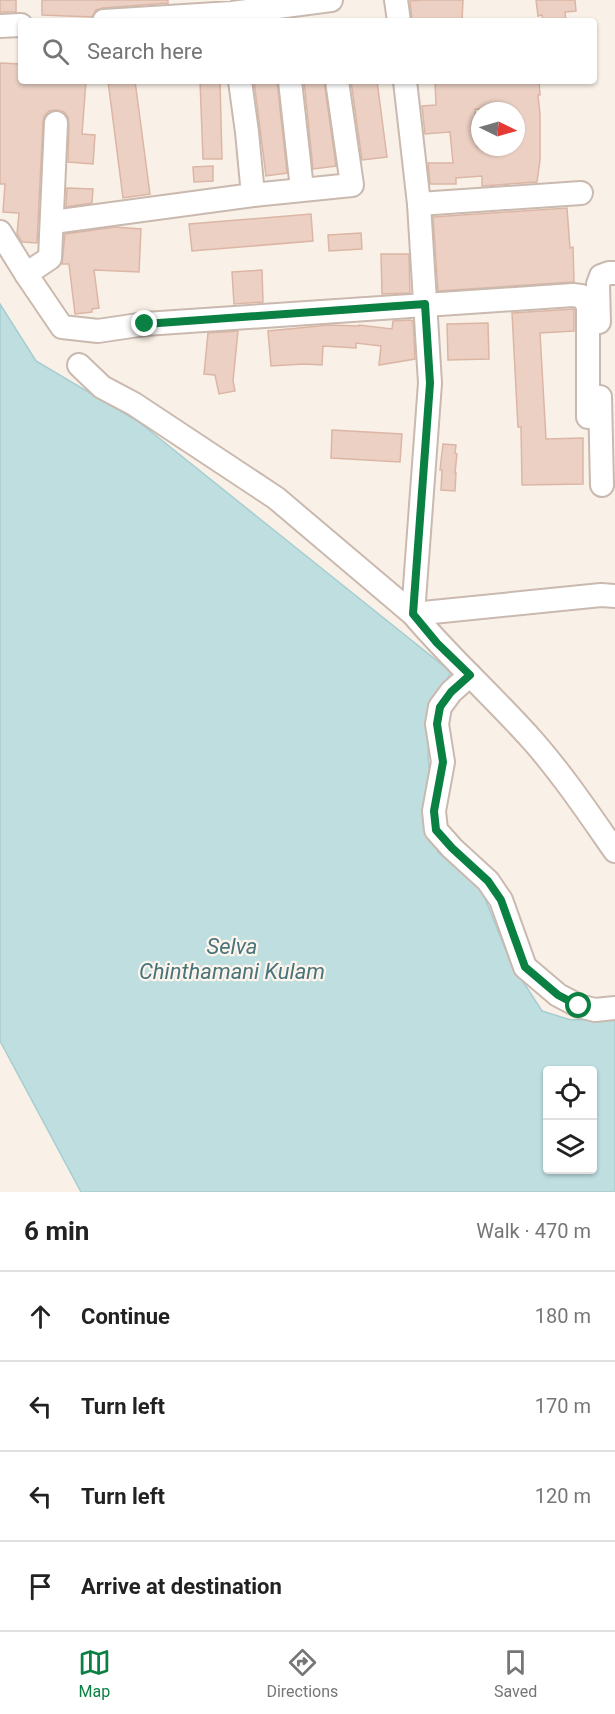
<!DOCTYPE html>
<meta charset="utf-8">
<style>
body{margin:0;font-family:Roboto,sans-serif;background:#f6f6f6;color:#222}
.controls{position:absolute;right:18px;bottom:18px;display:grid;overflow:hidden;border-radius:6px;box-shadow:0 2px 4px #0004}
.controls button{width:54px;height:54px;display:grid;place-items:center;padding:0;border:0;border-bottom:2px solid #e0e0e0;background:#fff;color:#222;font:30px sans-serif}
.compass{position:absolute;left:471px;top:102px;width:54px;height:54px;border-radius:50%;background:#fff;box-shadow:0 2px 4px #0004;rotate:95deg}
.stop{position:absolute;width:18px;height:18px;margin:-14px;border:4px solid #0b8043;border-radius:50%;background:#fff}
.stop.end{background:#0b8043;border-color:#fff;box-shadow:0 2px 6px #0008}
.list{margin:0;padding:0;list-style:none}
h2{display:flex;justify-content:space-between;align-items:center;height:78px;margin:0;padding:0 24px;font-size:26px}
h2 small{font-size:20px;font-weight:400;color:#767676}
.list li{display:grid;grid-template-columns:39px 1fr auto;gap:18px;align-items:center;box-sizing:border-box;height:90px;padding:0 24px;border-top:2px solid #e0e0e0}
.list b{display:block;font-size:22px;white-space:nowrap}
.list em{font-size:20px;font-style:normal;color:#767676}
.icon{flex:none;width:33px;height:33px;fill:none;stroke:currentColor;stroke-width:2;stroke-linecap:round;stroke-linejoin:round}
.map{position:relative;flex:none;width:615px;height:1192px;overflow:hidden}
.search{position:absolute;background:#fff;box-shadow:0 2px 4px #0004;left:18px;right:18px;top:18px;height:66px;display:flex;align-items:center;gap:15px;box-sizing:border-box;padding:0 21px;border-radius:6px;color:#767676;font-size:22px}
.sheet{height:438px;background:#fff}
nav{display:flex;justify-content:space-around;align-items:center;box-sizing:border-box;height:84px;border-top:2px solid #e0e0e0;background:#fff;font-size:16px;color:#767676}
nav a{display:grid;justify-items:center;gap:3px}
nav .on{color:#0b8043}
.map>svg:first-child{display:block}
</style>
<div class="map">
<svg width="615" height="1192" viewBox="0 0 615 1192">
<rect width="100%" height="100%" fill="#f9f1e7"/>
<path fill="#bedee0" stroke="#a6cdd1" stroke-width="1.5" fill-rule="evenodd" d="M 0,304 L 36,361 L 139,422 L 451,672 L 430,709 L 428,757 L 430,773 L 426,815 L 438,852 L 482,891 L 511,963 L 542,1011 L 571,1020 L 615,1018 L 615,1192 L 81,1192 L 0,1041 ZM 548,1070 L 592,1070 L 592,1170 L 548,1170 Z"/>
<g fill="#ebd0c3" stroke="#dcb6a5" stroke-width="1.5" fill-rule="evenodd">
<rect x="0" y="0" width="16" height="12"/>
<path d="M 42,0 L 168,0 L 168,3 L 103,8 L 96,10 L 92,17 L 42,15 Z"/>
<path d="M 421,0 L 463,0 L 462,21 L 412,20 L 410,1 Z"/>
<path d="M 536,0 L 575,0 L 576,11 L 565,12 L 566,21 L 543,21 L 542,15 L 538,16 Z"/>
<path d="M 0,63 L 21,64 L 21,81 L 86,81 L 82,134 L 95,135 L 93,164 L 68,162 L 69,124 L 68,117 L 64,112 L 57,110 L 49,111 L 44,116 L 43,122 L 37,243 L 22,242 L 17,234 L 19,213 L 3,212 L 5,184 L 0,184 Z"/>
<path d="M 108,81 L 135,81 L 150,194 L 123,198 Z"/>
<path d="M 200,81 L 220,81 L 222,159 L 203,159 Z"/>
<path d="M 254,81 L 277,81 L 287,173 L 266,176 Z"/>
<path d="M 304,81 L 324,81 L 336,166 L 313,169 Z"/>
<path d="M 351,81 L 377,81 L 387,157 L 362,160 Z"/>
<path d="M 435,81 L 539,81 L 540,95 L 538,95 L 540,114 L 540,160 L 537,182 L 482,186 L 482,176 L 456,178 L 456,184 L 430,184 L 428,163 L 453,163 L 450,132 L 425,134 L 422,106 L 436,105 ZM 475,109 L 516,111 L 516,147 L 477,147 Z"/>
<path d="M 213,166 L 213,181 L 194,182 L 193,167 Z"/>
<path d="M 67,188 L 93,189 L 92,203 L 66,207 Z"/>
<path d="M 567,208 L 570,248 L 573,247 L 574,282 L 438,291 L 433,217 Z"/>
<path d="M 311,214 L 313,241 L 192,251 L 189,224 Z"/>
<path d="M 115,227 L 141,229 L 139,272 L 94,270 L 99,308 L 92,309 L 92,312 L 75,314 L 69,264 L 62,264 L 65,234 Z"/>
<path d="M 361,233 L 362,249 L 329,251 L 328,235 Z"/>
<path d="M 381,254 L 409,254 L 410,293 L 382,294 Z"/>
<path d="M 262,270 L 263,302 L 234,304 L 232,272 Z"/>
<path d="M 574,309 L 574,331 L 540,333 L 546,439 L 583,438 L 583,484 L 522,485 L 521,427 L 518,427 L 512,313 Z"/>
<path d="M 410,320 L 413,321 L 415,359 L 379,365 L 381,346 L 356,343 L 356,348 L 323,346 L 322,365 L 304,364 L 271,366 L 268,331 L 329,325 L 359,326 L 359,325 L 392,329 L 393,321 Z"/>
<path d="M 488,323 L 489,359 L 448,360 L 447,324 Z"/>
<path d="M 238,331 L 233,381 L 235,391 L 219,394 L 215,375 L 204,374 L 208,333 Z"/>
<path d="M 332,430 L 402,434 L 400,462 L 331,458 Z"/>
<path d="M 443,444 L 456,445 L 455,453 L 457,454 L 455,473 L 456,473 L 455,491 L 441,490 L 442,470 L 440,470 Z"/>
</g>
<g fill="none" stroke-linecap="round" stroke-linejoin="round">
<g stroke="#cab9af" stroke-width="26">
<g id="minor">
<path d="M 396,0 L 399,21"/>
<path d="M 104,21 L 232,13 L 331,0"/>
<path d="M 0,26 L 21,25"/>
<path d="M 240,81 L 247,132 L 253,195 L 352,185 L 337,81"/>
<path d="M 290,81 L 302,189"/>
<path d="M 405,81 L 419,204 L 430,383 L 413,614 C 451,659 494,697 533,741 C 563,775 589,814 615,851"/>
<path d="M 419,204 L 581,193"/>
<path d="M 53,222 L 253,195"/>
<path d="M 0,232 L 26,274 L 62,327 L 98,331 L 145,324 L 573,295 L 581,296 L 588,305 L 588,417"/>
<path d="M 26,274 L 50,258 L 56,123"/>
<path d="M 599,322 L 598,284 L 601,276 L 609,273 L 615,273"/>
<path d="M 79,365 L 102,387 L 134,404 L 276,498 L 413,614 L 601,595 L 615,596"/>
<path d="M 600,397 L 602,485"/>
<path d="M 470,675 L 451,692 L 440,707 L 437,724 L 443,762 L 434,811 L 436,830 L 452,848 L 488,881 L 501,900 L 525,967 L 558,995 L 579,1006 L 595,1010 L 615,1008"/>
</g>
</g>
<use href="#minor" stroke="#fff" stroke-width="22"/>
</g>
<g fill="none" stroke-linecap="round" stroke-linejoin="round">
<path stroke="#0b8043" stroke-width="8" d="M 145,324 L 425,304 L 430,383 L 413,614 L 437,643 L 470,675 L 451,692 L 440,707 L 437,724 L 443,762 L 434,811 L 436,830 L 452,848 L 488,881 L 501,900 L 525,967 L 558,995 L 579,1006"/>
</g>
<g text-anchor="middle" dominant-baseline="central" stroke-width="4.5" stroke-linejoin="round" paint-order="stroke">
<g font-size="22" font-style="italic" fill="#48757a" stroke="#fdf5ed">
<text x="232" y="946">Selva<tspan x="232" dy="25">Chinthamani Kulam</tspan></text>
</g>
</g>
</svg>
<div class="controls">
<button><svg class="icon" aria-label="locate" viewBox="0 0 24 24"><circle cx="12" cy="12" r="6"/><path d="M12 2v4M12 18v4M2 12h4M18 12h4"/></svg></button>
<button><svg class="icon" aria-label="layers" viewBox="0 0 24 24"><path d="M12 4l9 5-9 5-9-5zM3 14l9 5 9-5"/></svg></button>
</div>
<svg class="compass" viewBox="-18 -18 36 36"><path d="M0-13l5 13h-10z" fill="#e53935"/><path d="M0 13l5-13h-10z" fill="#767676"/></svg>
<div class="stop" style="left:579px;top:1006px"></div>
<div class="stop end" style="left:145px;top:324px"></div>
<div class="search"><svg class="icon" aria-label="search" viewBox="0 0 24 24"><circle cx="10" cy="10" r="6"/><path d="M15 15l6 6"/></svg>Search here</div>
</div>
<section class="sheet">
<h2>6 min<small>Walk · 470 m</small></h2>
<ul class="list">
<li><svg class="icon" aria-label="ahead" viewBox="0 0 24 24"><path d="M12 20V5M6 11l6-6 6 6"/></svg><div><b>Continue</b></div><em>180 m</em></li>
<li><svg class="icon" aria-label="left" viewBox="0 0 24 24"><path d="M17 20v-9H6M10 6l-5 5 5 5"/></svg><div><b>Turn left</b></div><em>170 m</em></li>
<li><svg class="icon" aria-label="left" viewBox="0 0 24 24"><path d="M17 20v-9H6M10 6l-5 5 5 5"/></svg><div><b>Turn left</b></div><em>120 m</em></li>
<li><svg class="icon" aria-label="arrive" viewBox="0 0 24 24"><path d="M6 21V4h12l-3 4 3 4H6"/></svg><div><b>Arrive at destination</b></div></li>
</ul>
</section>
<nav>
<a class="on"><svg class="icon" aria-label="map" viewBox="0 0 24 24"><path d="M3 6l6-2 6 2 6-2v14l-6 2-6-2-6 2zM9 4v14M15 6v14"/></svg>Map</a>
<a><svg class="icon" aria-label="directions" viewBox="0 0 24 24"><path d="M12 3l9 9-9 9-9-9zM9 14v-3h6M13 9l2 2-2 2"/></svg>Directions</a>
<a><svg class="icon" aria-label="saved" viewBox="0 0 24 24"><path d="M7 4h10v16l-5-4-5 4z"/></svg>Saved</a>
</nav>
